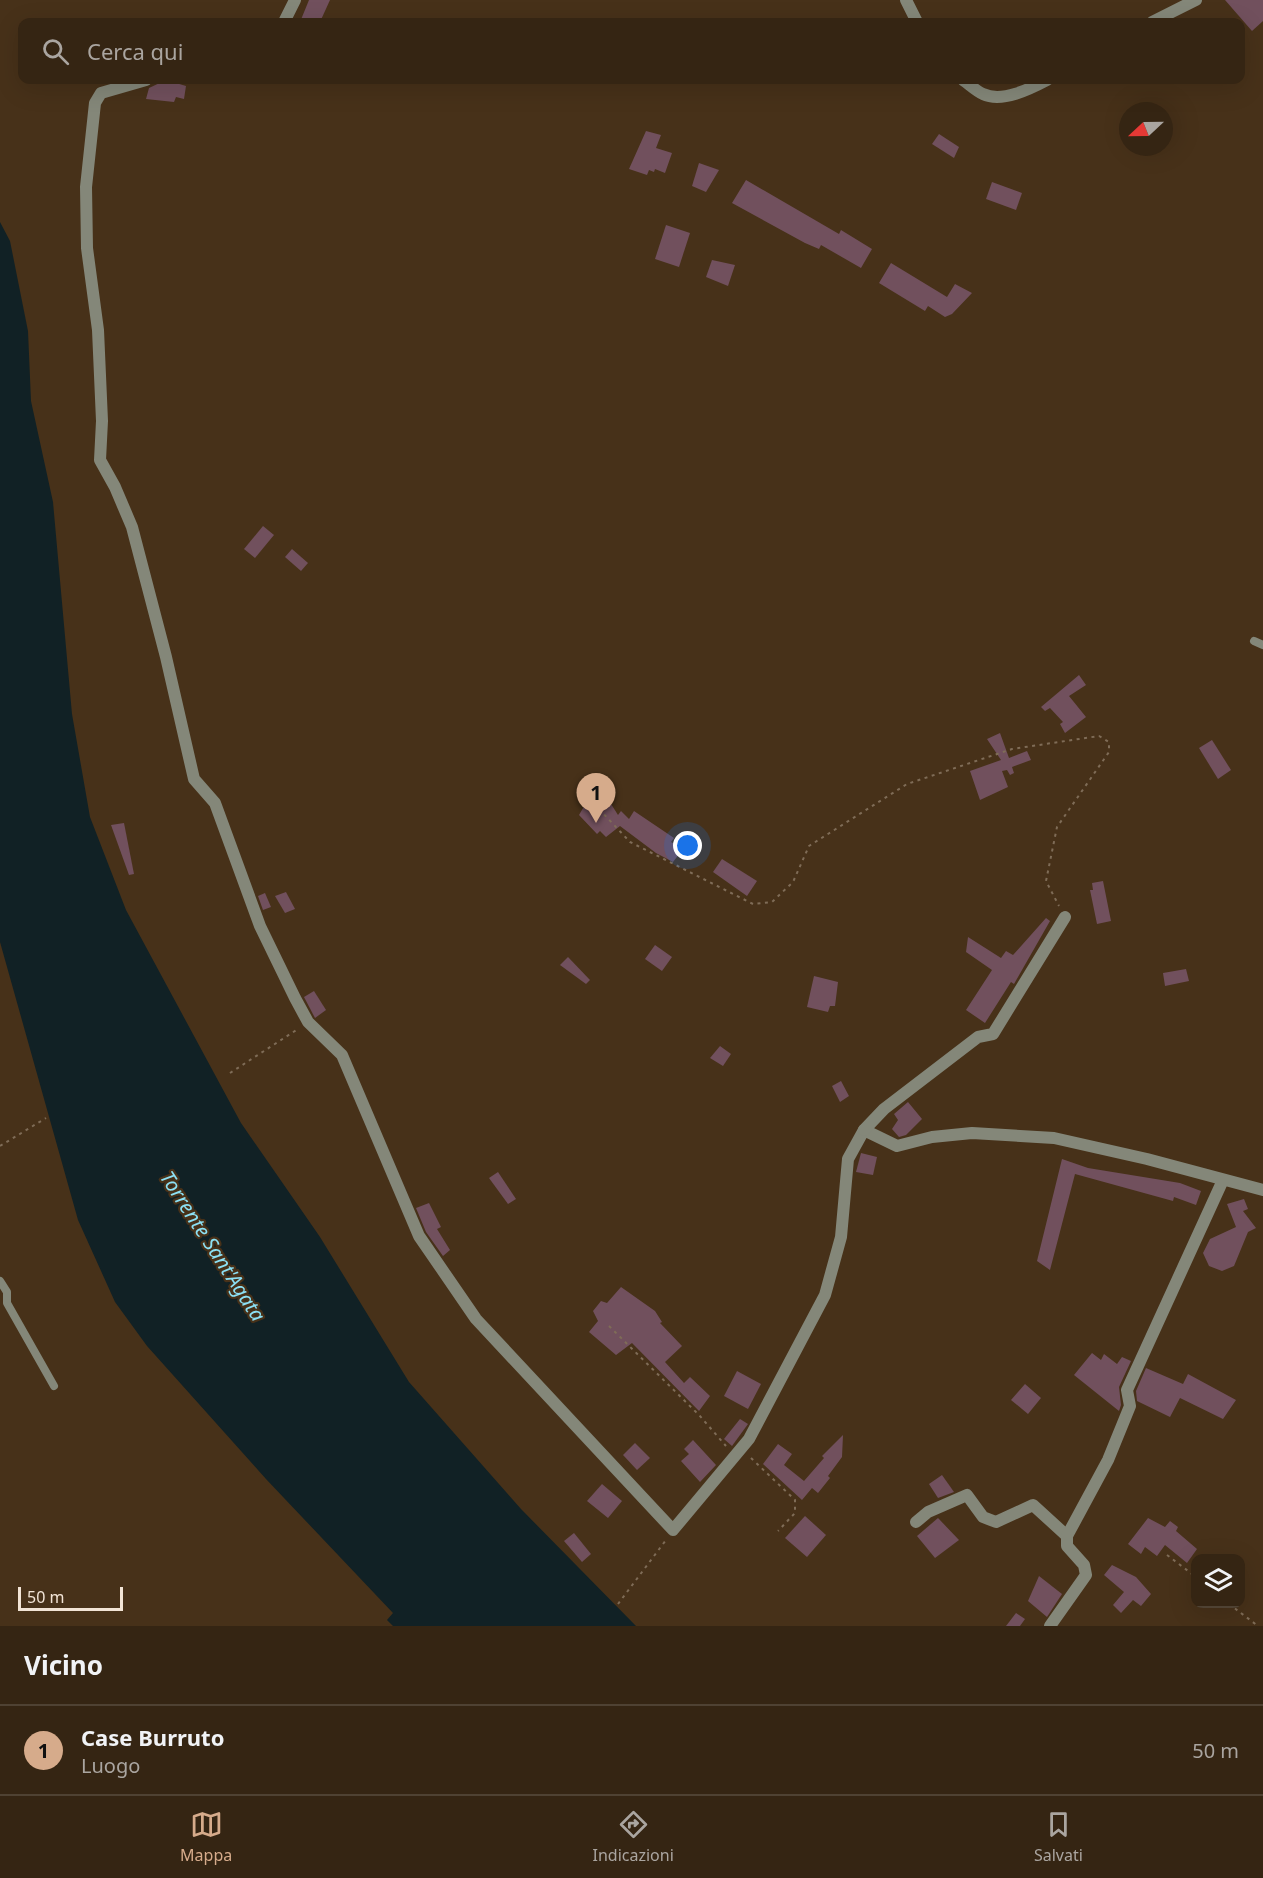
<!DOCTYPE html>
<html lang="it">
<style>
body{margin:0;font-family:"Noto Sans",sans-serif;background:#3d2d1c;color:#f1f3f6}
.controls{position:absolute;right:18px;bottom:18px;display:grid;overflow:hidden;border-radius:12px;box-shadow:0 6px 24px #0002}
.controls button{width:54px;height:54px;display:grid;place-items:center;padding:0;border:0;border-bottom:2px solid #4f4233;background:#352513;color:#f1f3f6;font:30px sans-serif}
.compass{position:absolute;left:1119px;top:102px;width:54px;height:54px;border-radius:50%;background:#352513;box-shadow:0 6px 24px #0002;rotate:248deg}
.scale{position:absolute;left:18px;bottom:15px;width:105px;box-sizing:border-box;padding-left:6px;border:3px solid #f2e4d6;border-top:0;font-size:16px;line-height:21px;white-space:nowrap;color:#f2e4d6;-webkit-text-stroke:4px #473119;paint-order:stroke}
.you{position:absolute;left:688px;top:846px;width:21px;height:21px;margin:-15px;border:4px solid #fff;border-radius:50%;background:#1a73e8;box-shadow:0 0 0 9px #1a73e833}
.badge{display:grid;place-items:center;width:39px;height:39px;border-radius:50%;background:#d6ab8b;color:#111;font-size:20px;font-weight:700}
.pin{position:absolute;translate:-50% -50px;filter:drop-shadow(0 2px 3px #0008)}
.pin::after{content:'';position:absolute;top:32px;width:21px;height:18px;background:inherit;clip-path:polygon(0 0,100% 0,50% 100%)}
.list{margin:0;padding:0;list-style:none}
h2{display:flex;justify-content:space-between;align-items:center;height:78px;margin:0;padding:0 24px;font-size:26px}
h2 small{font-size:20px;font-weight:400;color:#aaa5a0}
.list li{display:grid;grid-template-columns:39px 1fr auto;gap:18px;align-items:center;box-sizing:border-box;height:90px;padding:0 24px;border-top:2px solid #4f4233}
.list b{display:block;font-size:22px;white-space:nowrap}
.list p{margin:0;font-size:20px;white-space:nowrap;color:#aaa5a0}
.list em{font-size:20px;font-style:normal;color:#aaa5a0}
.icon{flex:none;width:33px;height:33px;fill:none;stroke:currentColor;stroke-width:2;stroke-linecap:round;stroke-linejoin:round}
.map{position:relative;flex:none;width:1263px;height:1626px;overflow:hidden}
.search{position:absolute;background:#352513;box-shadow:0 6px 24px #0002;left:18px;right:18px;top:18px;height:66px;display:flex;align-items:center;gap:15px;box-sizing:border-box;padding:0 21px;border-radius:12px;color:#aaa5a0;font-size:22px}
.sheet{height:168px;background:#352513}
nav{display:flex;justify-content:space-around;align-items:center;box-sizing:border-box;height:84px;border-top:2px solid #4f4233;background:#352513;font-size:16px;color:#aaa5a0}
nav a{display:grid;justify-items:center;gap:3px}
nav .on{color:#d6ab8b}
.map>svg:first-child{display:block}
</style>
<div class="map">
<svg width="1263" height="1626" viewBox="0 0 1263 1626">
<rect width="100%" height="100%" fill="#473119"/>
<path fill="#112125" d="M 0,222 L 10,241 L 28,331 L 31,401 L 53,502 L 72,714 L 90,817 L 126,910 L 241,1123 L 320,1237 L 409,1382 L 521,1509 L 636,1626 L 393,1626 L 387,1620 L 393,1613 L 266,1479 L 147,1346 L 115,1302 L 78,1220 L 0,942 Z"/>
<g fill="#71505d">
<path d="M 309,0 L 330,0 L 320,22 L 300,22 Z"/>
<path d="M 1225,0 L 1263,0 L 1263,21 L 1252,31 Z"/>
<path d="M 166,80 L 186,86 L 184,99 L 176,97 L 174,102 L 146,99 L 149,88 Z"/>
<path d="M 646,131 L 661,135 L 656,148 L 672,153 L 665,173 L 655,169 L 654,172 L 649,170 L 647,175 L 629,169 Z"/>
<path d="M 939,134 L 959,147 L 954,158 L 932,144 Z"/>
<path d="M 699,163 L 719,170 L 706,192 L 692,186 Z"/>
<path d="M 746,180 L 839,234 L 841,230 L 872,249 L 861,268 L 821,245 L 819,249 L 805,243 L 732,203 Z"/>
<path d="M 992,182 L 1022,193 L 1016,210 L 986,199 Z"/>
<path d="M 666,225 L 690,233 L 679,267 L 655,259 Z"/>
<path d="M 712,260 L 735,265 L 728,286 L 706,277 Z"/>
<path d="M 891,263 L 947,297 L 955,284 L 972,293 L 952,314 L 945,317 L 928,306 L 925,311 L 879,283 Z"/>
<path d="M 263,526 L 274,535 L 255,558 L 244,549 Z"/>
<path d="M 292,549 L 308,563 L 301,571 L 285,557 Z"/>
<path d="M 1079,675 L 1086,685 L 1069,696 L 1086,717 L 1065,733 L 1060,724 L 1063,722 L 1050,708 L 1045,711 L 1041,707 Z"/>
<path d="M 1000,733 L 1009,758 L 1027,751 L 1031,760 L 1012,767 L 1014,773 L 1010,775 L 1007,770 L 1002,771 L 1008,787 L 980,800 L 970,771 L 1001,760 L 987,739 Z"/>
<path d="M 1212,740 L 1231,770 L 1218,779 L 1199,748 Z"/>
<path d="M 606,796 L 618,815 L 621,811 L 629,819 L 634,811 L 674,838 L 671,842 L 683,849 L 673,862 L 656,853 L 620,826 L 606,837 L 600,831 L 597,834 L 579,815 L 586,803 L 592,809 Z"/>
<path d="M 124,823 L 134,874 L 129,875 L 111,825 Z"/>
<path d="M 722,859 L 757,881 L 747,896 L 713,872 Z"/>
<path d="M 1103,881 L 1111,921 L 1097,924 L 1090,890 L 1093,890 L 1092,883 Z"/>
<path d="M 286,892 L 295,909 L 285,913 L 275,896 Z"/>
<path d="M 265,893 L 271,907 L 263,910 L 258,896 Z"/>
<path d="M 1046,918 L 1050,921 L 1014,984 L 1011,982 L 985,1023 L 966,1010 L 992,970 L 966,952 L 968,937 L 1001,958 L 1006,951 L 1013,955 Z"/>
<path d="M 655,945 L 672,957 L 662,971 L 645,959 Z"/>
<path d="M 568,957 L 590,980 L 586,984 L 560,965 Z"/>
<path d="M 1186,969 L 1189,981 L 1165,986 L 1163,973 Z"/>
<path d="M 814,976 L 838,982 L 835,1006 L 830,1006 L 828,1012 L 807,1007 Z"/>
<path d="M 314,991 L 326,1010 L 315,1018 L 304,997 Z"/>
<path d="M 720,1046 L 731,1054 L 723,1066 L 710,1058 Z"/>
<path d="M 841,1081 L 849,1096 L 840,1102 L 832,1086 Z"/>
<path d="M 908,1102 L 922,1119 L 906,1135 L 899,1137 L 892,1129 L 898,1120 L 894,1114 Z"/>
<path d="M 861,1153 L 877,1157 L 873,1175 L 856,1172 Z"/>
<path d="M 1062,1159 L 1088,1168 L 1180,1183 L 1201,1191 L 1196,1205 L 1174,1197 L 1173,1201 L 1075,1174 L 1050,1270 L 1037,1261 Z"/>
<path d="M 498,1172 L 516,1199 L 508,1204 L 489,1178 Z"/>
<path d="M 1244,1199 L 1248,1209 L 1243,1211 L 1256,1228 L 1248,1232 L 1234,1266 L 1222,1271 L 1209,1266 L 1203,1253 L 1210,1239 L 1236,1227 L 1227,1204 Z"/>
<path d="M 429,1203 L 441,1227 L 437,1229 L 450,1250 L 443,1256 L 426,1232 L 416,1208 Z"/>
<path d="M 621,1287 L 655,1311 L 662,1322 L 660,1323 L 682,1346 L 665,1362 L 684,1383 L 690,1377 L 710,1396 L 699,1411 L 632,1343 L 616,1355 L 589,1332 L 598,1321 L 593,1311 L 601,1301 L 607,1303 Z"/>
<path d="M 1092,1353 L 1101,1360 L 1104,1354 L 1117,1364 L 1122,1357 L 1131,1361 L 1119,1387 L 1121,1405 L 1119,1411 L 1074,1375 Z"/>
<path d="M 1146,1368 L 1183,1384 L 1188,1374 L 1236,1400 L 1223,1419 L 1180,1398 L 1170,1417 L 1137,1401 L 1136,1391 Z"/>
<path d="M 737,1371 L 761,1384 L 748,1409 L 724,1396 Z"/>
<path d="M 1025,1384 L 1041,1398 L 1028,1414 L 1011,1400 Z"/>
<path d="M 740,1419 L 748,1424 L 732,1446 L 724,1439 Z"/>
<path d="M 843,1435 L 842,1457 L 828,1476 L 830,1478 L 818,1493 L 812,1488 L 802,1500 L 763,1464 L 778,1444 L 792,1454 L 784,1465 L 804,1481 L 824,1458 L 822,1456 Z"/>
<path d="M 693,1440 L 716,1465 L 700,1482 L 681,1461 L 689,1454 L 684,1449 Z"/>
<path d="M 635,1443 L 650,1458 L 637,1470 L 623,1455 Z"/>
<path d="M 942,1475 L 954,1492 L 938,1498 L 929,1484 Z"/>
<path d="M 602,1484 L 622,1501 L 608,1518 L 587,1501 Z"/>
<path d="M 805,1516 L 826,1535 L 807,1557 L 785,1538 Z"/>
<path d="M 938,1518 L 959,1540 L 935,1558 L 917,1536 Z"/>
<path d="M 1148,1518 L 1165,1527 L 1170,1521 L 1178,1527 L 1176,1531 L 1197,1549 L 1187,1563 L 1165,1545 L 1157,1556 L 1145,1547 L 1141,1554 L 1128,1544 Z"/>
<path d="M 574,1533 L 591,1554 L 582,1562 L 564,1541 Z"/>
<path d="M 1112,1565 L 1136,1577 L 1151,1594 L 1141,1606 L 1133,1600 L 1121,1613 L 1113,1605 L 1124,1592 L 1104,1575 Z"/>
<path d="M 1039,1576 L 1062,1594 L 1047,1617 L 1028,1601 Z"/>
<path d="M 1016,1613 L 1025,1619 L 1020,1626 L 1006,1626 Z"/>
</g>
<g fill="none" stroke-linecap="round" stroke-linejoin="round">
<g stroke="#7f6c57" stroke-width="2" stroke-dasharray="3 4.5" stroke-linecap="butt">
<path d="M 599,809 L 630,842 L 753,904 L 772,902 L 793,882 L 809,846 L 907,784 L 1012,749 L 1099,736 L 1109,742 L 1109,752 L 1057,827 L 1046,881 L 1059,906"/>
<path d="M 230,1073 L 298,1029"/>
<path d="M 0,1146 L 46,1118"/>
<path d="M 609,1326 L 699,1415 L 726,1446"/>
<path d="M 751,1458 L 795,1500 L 795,1513 L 778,1531"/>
<path d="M 1167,1555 L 1196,1577"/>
<path d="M 618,1604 L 666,1540"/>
<path d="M 1229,1604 L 1258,1626"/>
</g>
<g stroke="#848779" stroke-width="8">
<path d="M 1254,641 L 1263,645"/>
<path d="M 0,1281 L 7,1292 L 7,1303 L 54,1386"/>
</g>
<g stroke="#848779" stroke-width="12">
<path d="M 906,0 L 917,22"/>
<path d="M 284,22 L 295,0"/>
<path d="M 1152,22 L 1196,0"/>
<path d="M 146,80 L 101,93 L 95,103 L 86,187 L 87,248 L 98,330 L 102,421 L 100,460 L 115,487 L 132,527 L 166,657 L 194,779 L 215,803 L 260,926 L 295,998 L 308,1022 L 342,1055 L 419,1236 L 476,1319 L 673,1530 L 749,1439 L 825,1295 L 841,1237 L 848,1159 L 864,1130 L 897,1146 L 932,1137 L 972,1133 L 1054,1138 L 1147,1159 L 1263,1190"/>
<path d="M 963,80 C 969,84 976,91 983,94 C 1002,103 1030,89 1047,80"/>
<path d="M 864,1130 L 884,1109 L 978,1037 L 993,1034 L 1065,917"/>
<path d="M 916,1522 L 928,1512 L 967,1495 L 983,1517 L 996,1522 L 1033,1505 L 1067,1536"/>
<path d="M 1050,1626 L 1086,1575 L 1084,1565 L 1067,1546 L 1067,1536 L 1108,1460 L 1130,1406 L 1127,1390 L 1223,1180"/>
</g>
</g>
<g text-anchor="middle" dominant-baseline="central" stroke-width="4.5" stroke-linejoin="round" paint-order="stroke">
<g font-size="20" font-style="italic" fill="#8ce1f5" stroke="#473119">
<text transform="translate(213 1246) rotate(57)">Torrente Sant'Agata</text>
</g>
</g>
</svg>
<div class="controls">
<button><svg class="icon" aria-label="layers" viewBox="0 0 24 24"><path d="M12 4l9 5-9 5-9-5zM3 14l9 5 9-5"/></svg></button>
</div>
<svg class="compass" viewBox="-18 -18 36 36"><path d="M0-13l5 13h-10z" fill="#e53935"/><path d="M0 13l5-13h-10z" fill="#aaa5a0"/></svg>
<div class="scale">50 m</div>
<div class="you"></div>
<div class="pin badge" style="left:596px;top:823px">1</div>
<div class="search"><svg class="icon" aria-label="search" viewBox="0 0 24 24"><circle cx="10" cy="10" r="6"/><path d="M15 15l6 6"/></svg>Cerca qui</div>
</div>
<section class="sheet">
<h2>Vicino<small></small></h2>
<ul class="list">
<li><span class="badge">1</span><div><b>Case Burruto</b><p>Luogo</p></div><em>50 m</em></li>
</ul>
</section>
<nav>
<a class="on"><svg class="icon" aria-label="map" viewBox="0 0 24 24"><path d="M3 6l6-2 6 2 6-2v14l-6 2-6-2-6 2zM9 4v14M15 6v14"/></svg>Mappa</a>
<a><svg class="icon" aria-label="directions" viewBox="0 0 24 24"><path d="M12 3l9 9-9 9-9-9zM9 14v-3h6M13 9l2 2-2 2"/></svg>Indicazioni</a>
<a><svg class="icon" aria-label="saved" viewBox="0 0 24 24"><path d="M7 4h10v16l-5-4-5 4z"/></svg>Salvati</a>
</nav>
